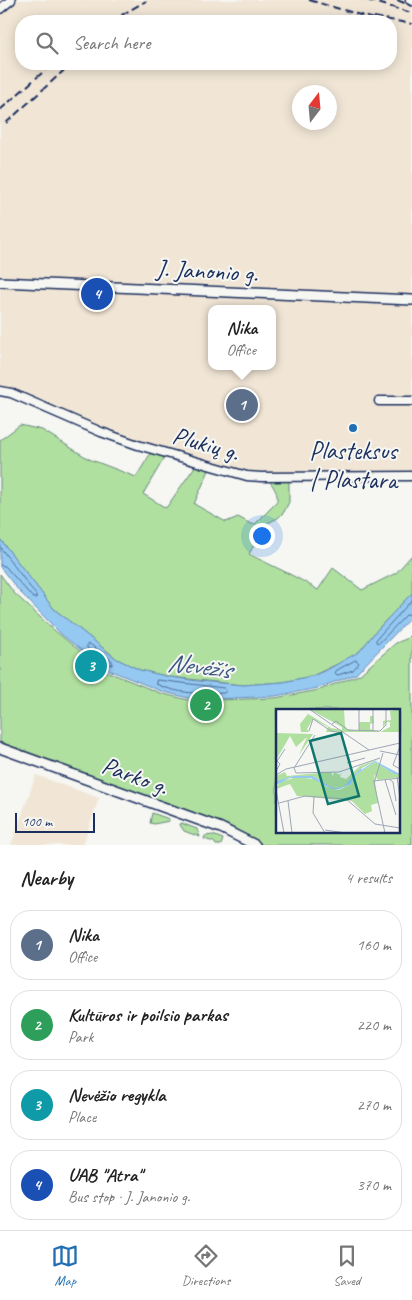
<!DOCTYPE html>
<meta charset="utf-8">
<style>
body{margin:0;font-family:Caveat,sans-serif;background:#f2f2f2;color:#222}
.compass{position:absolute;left:292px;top:85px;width:45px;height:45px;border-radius:50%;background:#fff;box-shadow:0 2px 12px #0003;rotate:16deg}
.scale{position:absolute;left:15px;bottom:12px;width:80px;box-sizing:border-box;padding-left:5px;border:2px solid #1b2f5e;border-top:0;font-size:14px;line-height:18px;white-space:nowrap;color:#1b2f5e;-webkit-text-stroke:4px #f6f6f2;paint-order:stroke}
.you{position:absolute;left:261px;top:535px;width:18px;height:18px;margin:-12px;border:4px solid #fff;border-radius:50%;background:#1a73e8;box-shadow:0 0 0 8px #1a73e833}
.badge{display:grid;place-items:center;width:32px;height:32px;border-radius:50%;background:#1f6fb2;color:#fff;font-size:16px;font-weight:700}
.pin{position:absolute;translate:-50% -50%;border:2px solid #fff;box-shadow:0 1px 5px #0006}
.popup{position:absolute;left:208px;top:305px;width:68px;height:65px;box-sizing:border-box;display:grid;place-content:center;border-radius:10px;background:#fff;filter:drop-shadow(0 1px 4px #0005);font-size:16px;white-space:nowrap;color:#767676}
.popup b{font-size:19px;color:#222}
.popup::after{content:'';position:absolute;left:50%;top:100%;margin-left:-10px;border:10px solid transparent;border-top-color:#fff}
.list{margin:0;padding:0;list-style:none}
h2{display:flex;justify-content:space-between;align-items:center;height:65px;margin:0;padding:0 20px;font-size:21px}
h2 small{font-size:16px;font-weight:400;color:#767676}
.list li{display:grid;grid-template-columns:32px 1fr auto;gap:15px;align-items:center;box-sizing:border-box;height:70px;margin:0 10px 10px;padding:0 10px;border:1px solid #e0e0e0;border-radius:20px}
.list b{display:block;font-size:19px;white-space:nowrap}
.list p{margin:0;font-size:16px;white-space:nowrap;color:#767676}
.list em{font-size:16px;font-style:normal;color:#767676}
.icon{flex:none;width:28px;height:28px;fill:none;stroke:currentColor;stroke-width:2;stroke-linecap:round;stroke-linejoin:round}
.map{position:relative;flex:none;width:412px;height:845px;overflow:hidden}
.search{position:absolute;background:#fff;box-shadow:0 2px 12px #0003;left:15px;right:15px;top:15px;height:55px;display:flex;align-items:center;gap:12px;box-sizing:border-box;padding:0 18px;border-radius:20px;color:#767676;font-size:19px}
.sheet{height:385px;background:#fff}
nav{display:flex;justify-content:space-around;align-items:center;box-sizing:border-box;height:70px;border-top:1px solid #e0e0e0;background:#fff;font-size:14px;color:#767676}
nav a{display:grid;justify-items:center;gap:2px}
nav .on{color:#1f6fb2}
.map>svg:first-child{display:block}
</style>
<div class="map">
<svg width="412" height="845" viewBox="0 0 412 845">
<rect width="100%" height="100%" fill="#f6f6f2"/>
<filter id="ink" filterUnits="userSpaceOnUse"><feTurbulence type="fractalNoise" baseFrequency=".02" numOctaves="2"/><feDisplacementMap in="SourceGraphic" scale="10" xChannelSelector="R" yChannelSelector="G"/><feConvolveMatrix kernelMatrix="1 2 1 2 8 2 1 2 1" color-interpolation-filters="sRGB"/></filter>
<g filter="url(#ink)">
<g fill="#f1e6d6" fill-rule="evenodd">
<path d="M 0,0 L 404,0 L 412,3 L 412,478 L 251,479 L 52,412 L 0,393 ZM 21,21 L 391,21 L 391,64 L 21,64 ZM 300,92 L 330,92 L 330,122 L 300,122 ZM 212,309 L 272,309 L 272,366 L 212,366 Z"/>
<path d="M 36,775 L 99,798 L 83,845 L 11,845 Z"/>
</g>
<g fill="#b0e09f" stroke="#66887e" fill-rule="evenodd">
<path d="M 20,425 L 42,430 L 89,459 L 136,477 L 152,451 L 166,455 L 143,494 L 166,508 L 196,465 L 210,468 L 194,504 L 226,522 L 238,517 L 251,524 L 255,524 L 276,503 C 280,494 273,487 269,480 L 289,480 L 289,502 L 284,512 L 278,518 L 266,524 L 249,554 C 272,566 296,576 318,590 L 333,568 L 362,590 L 396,573 L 412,555 L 412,593 L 376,631 L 360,651 L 348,659 L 312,676 L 283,682 L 243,685 L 170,677 L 140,670 L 117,659 L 54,609 L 0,539 L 0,440 Z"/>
<path d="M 0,574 L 14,593 L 54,630 L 103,670 L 160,693 L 192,701 L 275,698 L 319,690 L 359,675 L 396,643 L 406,639 L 412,633 L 412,845 L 263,845 L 228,825 L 0,742 ZM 277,710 L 398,710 L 398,831 L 277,831 Z"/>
<path d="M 152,813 L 169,819 L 169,821 L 154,824 L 150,823 Z"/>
<path d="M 181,823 L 197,829 L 200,837 L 184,831 L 180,825 Z"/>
<path d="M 213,835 L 223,839 L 221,845 L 216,845 L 214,842 L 204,839 L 205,836 Z"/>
</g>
<path fill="#95c9f2" stroke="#648bb7" d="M 0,539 L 54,609 L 117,659 L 140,670 L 170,677 L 198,681 L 243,685 L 283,682 L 312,676 L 327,670 L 360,651 L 376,631 L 412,593 L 412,616 L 356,674 L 318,688 L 275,696 L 196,700 L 161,691 L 104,668 L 61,634 L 19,591 L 0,567 Z"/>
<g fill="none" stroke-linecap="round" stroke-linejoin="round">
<g stroke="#4c6d99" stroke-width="1">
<path d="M 0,547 L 36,595 L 36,598 L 33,598 L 5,566 L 0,565"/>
<path d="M 412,600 L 380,635 L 376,640 L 376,642 L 379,643 L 406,615 L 412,613"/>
<path d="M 90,644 L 112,661 L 112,665 L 106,664 L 87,648 L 87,645 Z"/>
<path d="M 356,660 L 359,663 L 353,670 L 338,675 L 335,674 L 336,671 Z"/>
<path d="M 157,680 L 224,688 L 226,691 L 224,693 C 201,694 177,694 156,684 Z"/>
</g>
<g stroke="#1b2f5e" stroke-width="11">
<g id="minor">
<path d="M 410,0 L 412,1"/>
<path d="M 0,9 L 11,0"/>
<path d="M 0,391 L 11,393 L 101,432 L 138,445 L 247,476 L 261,477 L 412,476"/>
<path d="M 379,401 L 412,401"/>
</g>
</g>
<g stroke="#1b2f5e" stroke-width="12">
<g id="major">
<path d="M 0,282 L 412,300"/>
<path d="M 0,748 L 221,828 L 255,845"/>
</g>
</g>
<use href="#minor" stroke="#f6f6f2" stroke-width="8"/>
<use href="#major" stroke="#f6f6f2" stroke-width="9"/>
<g stroke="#1b2f5e" stroke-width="2" stroke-dasharray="8 4" stroke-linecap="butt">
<path d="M 309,0 L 381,21"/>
<path d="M 367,0 L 412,13"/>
<path d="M 397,0 L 412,6"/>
<path d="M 374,17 L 412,24"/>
<path d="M 111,21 L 146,1"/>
<path d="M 0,110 L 52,64"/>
<path d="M 6,123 L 71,64"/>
</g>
</g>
</g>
<circle fill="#1f6fb2" stroke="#f6f6f2" stroke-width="2" cx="353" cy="428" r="5"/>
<g text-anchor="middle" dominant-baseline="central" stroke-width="4" stroke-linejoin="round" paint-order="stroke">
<g font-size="25" fill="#1b2f5e" stroke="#f6f6f2">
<text transform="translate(207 271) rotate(3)">J. Janonio g.</text>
<text transform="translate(206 444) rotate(16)">Plukių g.</text>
<text transform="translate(135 776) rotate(20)">Parko g.</text>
</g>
<g font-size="25" fill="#1b2f5e" stroke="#f6f6f2">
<text x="353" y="451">Plasteksus<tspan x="353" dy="29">| Plastara</tspan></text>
</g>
<g font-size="26" font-style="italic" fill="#3a5683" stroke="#f6f6f2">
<text transform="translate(199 666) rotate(7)">Nevėžis</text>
</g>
</g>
<g transform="translate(276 709)">
<rect width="124" height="124" fill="#f6f6f2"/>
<path d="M 24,0 L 55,19 L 66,21 L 66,18 L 33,0 L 72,0 L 68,1 L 69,17 L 71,20 L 83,22 L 83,13 L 94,13 L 94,7 L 97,7 L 98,14 L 94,15 L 94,20 L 104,23 L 114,18 L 114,13 L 110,13 L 107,19 L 107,12 L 115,11 L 114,2 L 124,0 L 124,23 L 50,23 L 52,18 L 37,10 L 31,20 L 33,23 L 0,23 L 25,23 L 24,15 L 32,5 ZM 0,24 L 36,25 L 37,25 L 23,46 L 31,28 L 20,38 L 14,27 L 0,51 ZM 103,50 L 84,60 L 74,74 L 67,78 L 57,79 L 37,67 L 18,67 L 0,73 L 0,67 L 9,63 L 11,67 L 55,63 L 57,67 L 58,63 L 64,66 L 66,62 L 64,68 L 70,70 L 84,57 ZM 99,53 L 118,65 L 124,65 L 124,68 L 102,71 L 98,65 L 102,94 L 95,96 L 96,102 L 89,105 L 76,92 L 21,87 L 14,75 L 0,80 L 4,73 L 21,68 L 38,70 L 51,78 L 63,81 L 75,75 L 81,65 Z" fill="#b0e09f"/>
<path d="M 99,52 L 124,65 L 118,65 L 99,53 L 81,65 L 75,75 L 63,80 L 56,80 L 35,69 L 14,69 L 0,76 L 1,72 L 18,67 L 37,67 L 57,79 L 67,78 L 86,58 L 85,61 Z" fill="#95c9f2"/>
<path fill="none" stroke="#9ea6b7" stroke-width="1" d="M 33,0 L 93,41M 97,0 L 97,22M 56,15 L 60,12 L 72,21 L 104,22 L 110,16 L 110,0M 33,22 L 37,10 L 55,22 L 66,24M 83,22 L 83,0M 39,26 L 18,59 L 20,64 L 63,63 L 104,49M 124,37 L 117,56 L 124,60M 104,42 L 124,46M 107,44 L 98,74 L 109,124M 71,54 L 89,49M 0,62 L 4,55 L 1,52 L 9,40M 0,66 L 10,60 L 124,34M 121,68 L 124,89M 113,70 L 117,73 L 120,92M 109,71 L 120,106M 97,72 L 124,69M 0,81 L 8,124M 38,88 L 37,104 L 49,124M 12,92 L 16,124M 3,94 L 29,87 L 70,90 L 99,115 L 124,119M 49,121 L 70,124"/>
<path fill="#0f766e" fill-opacity="0.15" stroke="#0f766e" stroke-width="2.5" d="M 65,24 L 83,87 L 52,95 L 34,32 Z"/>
<rect width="124" height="124" fill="none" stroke="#1b2f5e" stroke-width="2.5"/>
</g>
</svg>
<svg class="compass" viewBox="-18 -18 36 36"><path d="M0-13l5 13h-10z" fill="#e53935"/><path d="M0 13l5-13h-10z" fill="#767676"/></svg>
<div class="scale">100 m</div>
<div class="you"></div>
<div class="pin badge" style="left:242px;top:405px;background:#5c6f8a">1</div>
<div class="popup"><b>Nika</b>Office</div>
<div class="pin badge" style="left:206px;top:705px;background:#2e9e5b">2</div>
<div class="pin badge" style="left:91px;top:666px;background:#0f9aa8">3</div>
<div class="pin badge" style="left:97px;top:294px;background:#1a4fb4">4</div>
<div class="search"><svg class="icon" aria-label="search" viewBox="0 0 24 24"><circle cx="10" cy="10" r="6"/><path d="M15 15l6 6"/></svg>Search here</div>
</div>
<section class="sheet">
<h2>Nearby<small>4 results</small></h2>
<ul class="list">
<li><span class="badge" style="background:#5c6f8a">1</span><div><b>Nika</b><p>Office</p></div><em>160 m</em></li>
<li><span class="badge" style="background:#2e9e5b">2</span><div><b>Kultūros ir poilsio parkas</b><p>Park</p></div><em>220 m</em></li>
<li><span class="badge" style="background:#0f9aa8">3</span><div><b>Nevėžio regykla</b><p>Place</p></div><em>270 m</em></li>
<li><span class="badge" style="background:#1a4fb4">4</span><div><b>UAB &quot;Atra&quot;</b><p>Bus stop · J. Janonio g.</p></div><em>370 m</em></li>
</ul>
</section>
<nav>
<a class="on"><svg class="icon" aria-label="map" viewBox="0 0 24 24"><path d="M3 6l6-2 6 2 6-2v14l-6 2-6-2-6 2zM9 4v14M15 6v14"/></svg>Map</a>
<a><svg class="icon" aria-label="directions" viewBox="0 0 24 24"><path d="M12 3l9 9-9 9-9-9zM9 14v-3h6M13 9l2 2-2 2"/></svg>Directions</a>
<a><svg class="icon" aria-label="saved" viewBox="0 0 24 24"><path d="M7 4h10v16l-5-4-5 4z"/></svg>Saved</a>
</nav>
